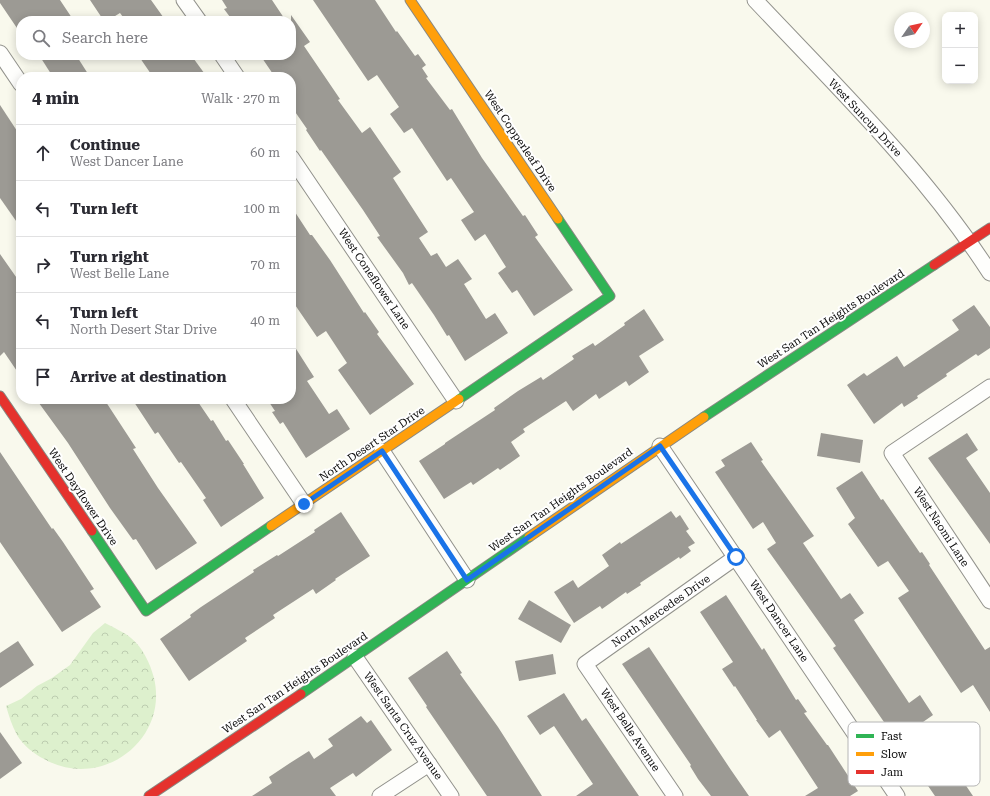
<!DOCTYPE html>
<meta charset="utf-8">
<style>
body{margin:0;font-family:"Roboto Serif",serif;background:#f2f2f3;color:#2b2b33}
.controls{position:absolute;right:12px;top:12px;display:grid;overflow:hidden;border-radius:8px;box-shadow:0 2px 10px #0003}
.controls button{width:36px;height:36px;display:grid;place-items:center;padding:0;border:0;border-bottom:1px solid #e1e1e2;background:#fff;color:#2b2b33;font:20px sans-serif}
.compass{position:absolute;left:894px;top:12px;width:36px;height:36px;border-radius:50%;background:#fff;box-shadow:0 2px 10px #0003;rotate:56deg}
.stop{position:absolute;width:12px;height:12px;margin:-9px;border:3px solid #1a73e8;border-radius:50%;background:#fff}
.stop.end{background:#1a73e8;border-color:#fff;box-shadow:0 1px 4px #0008}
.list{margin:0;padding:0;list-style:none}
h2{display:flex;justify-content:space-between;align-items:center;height:52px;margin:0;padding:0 16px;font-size:17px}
h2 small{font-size:13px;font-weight:400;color:#7c7c81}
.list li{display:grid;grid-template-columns:26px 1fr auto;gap:12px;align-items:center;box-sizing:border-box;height:56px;padding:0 16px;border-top:1px solid #e1e1e2}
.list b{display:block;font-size:15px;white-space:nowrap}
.list p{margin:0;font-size:13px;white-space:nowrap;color:#7c7c81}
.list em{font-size:13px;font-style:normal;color:#7c7c81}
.icon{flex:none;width:22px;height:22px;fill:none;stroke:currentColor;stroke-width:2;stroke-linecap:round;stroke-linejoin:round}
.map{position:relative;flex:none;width:990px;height:796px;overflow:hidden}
.search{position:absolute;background:#fff;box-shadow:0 2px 10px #0003;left:16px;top:16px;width:280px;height:44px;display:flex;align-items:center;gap:10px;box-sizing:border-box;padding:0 14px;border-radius:16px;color:#7c7c81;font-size:15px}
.panel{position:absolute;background:#fff;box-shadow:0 2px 10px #0003;left:16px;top:72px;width:280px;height:332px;border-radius:16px}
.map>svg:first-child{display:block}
</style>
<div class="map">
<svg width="990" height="796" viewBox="0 0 990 796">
<defs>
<pattern id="park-crowns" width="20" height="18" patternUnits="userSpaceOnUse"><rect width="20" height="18" fill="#ddf0cd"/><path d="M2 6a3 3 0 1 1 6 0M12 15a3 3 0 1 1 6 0" fill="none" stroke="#bcccaf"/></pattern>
</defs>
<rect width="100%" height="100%" fill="#f9f9ed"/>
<path fill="url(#park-crowns)" d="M 105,623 C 114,628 124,632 131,638 C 143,648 150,663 154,678 C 169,741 100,791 44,759 C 34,754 23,745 17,735 C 12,726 9,716 6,706 L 21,699 L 37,686 L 52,678 L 70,665 L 93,633 Z"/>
<g fill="#9c9a94">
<path d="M 0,0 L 60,0 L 74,21 L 21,21 L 21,34 L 0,3 Z"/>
<path d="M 90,0 L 151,0 L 166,21 L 126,21 L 120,13 L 107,21 L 104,21 Z"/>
<path d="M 222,0 L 272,0 L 286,21 L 233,21 L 224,9 L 227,8 Z"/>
<path d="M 313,0 L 375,0 L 396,32 L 397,31 L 415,56 L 418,54 L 426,65 L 422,68 L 428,77 L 426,78 L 450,110 L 452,109 L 482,158 L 523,216 L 525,215 L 538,235 L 535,237 L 573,290 L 534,316 L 517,290 L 512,293 L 498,273 L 506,267 L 485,234 L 475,241 L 461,220 L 474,212 L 451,178 L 447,181 L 412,128 L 404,133 L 390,114 L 399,107 L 377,75 L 368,81 Z"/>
<path d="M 291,15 L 310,42 L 304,46 L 340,99 L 338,100 L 362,133 L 370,127 L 401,172 L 393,178 L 428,232 L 419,238 L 431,256 L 437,253 L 446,267 L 458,259 L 472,279 L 464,284 L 486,319 L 495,313 L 508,333 L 465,361 L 449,335 L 447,336 L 434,315 L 412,283 L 409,285 L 403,273 L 377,237 L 380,236 L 363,210 L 321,150 L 320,151 L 306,130 L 307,129 L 291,106 L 291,77 L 275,77 L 260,55 L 291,55 Z"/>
<path d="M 39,55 L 76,55 L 90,77 L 53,77 Z"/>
<path d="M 138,55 L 191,55 L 207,77 L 153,77 Z"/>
<path d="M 0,105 L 21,137 L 21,228 L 0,198 Z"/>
<path d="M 291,206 L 310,235 L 312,235 L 330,260 L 364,313 L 365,312 L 379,332 L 377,334 L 414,384 L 370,415 L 338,370 L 347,363 L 326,331 L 317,337 L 291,299 Z"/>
<path d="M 0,254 L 21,284 L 21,377 L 4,352 L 0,356 Z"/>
<path d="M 974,305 L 990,327 L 990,348 L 978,356 L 976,354 L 946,374 L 947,376 L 917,396 L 918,398 L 904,407 L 902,403 L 874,424 L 847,385 L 864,373 L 867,376 L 897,356 L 904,367 L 959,330 L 952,320 Z"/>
<path d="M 644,309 L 664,340 L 639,356 L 649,372 L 629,386 L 626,381 L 599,399 L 596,394 L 573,411 L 566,401 L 523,429 L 525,432 L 511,442 L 520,456 L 500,470 L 498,468 L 473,485 L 471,482 L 444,499 L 419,461 L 445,444 L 445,443 L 495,410 L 494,408 L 518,391 L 541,377 L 543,380 L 574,359 L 572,356 L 593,343 L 595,346 L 625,325 L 624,323 Z"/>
<path d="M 291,341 L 314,377 L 307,381 L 329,414 L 337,409 L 350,429 L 306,458 L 283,422 L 280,424 L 272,412 L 275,411 L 267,399 L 291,399 Z"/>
<path d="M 36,399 L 104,399 L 136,448 L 133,449 L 158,488 L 197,543 L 156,570 L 136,539 L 133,540 L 110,508 L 68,443 Z"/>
<path d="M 132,399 L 196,399 L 211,421 L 213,420 L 226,441 L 228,440 L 244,464 L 243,464 L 264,498 L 221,527 L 203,500 L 206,498 L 181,462 L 179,463 L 158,432 L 155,434 Z"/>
<path d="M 821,433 L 863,440 L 860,463 L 817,456 Z"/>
<path d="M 967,433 L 978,450 L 966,458 L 990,493 L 990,544 L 928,458 Z"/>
<path d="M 751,442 L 763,460 L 761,461 L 814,536 L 803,543 L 841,599 L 850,593 L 864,613 L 854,620 L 909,703 L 920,695 L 933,715 L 923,722 L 973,796 L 935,796 L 833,648 L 836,646 L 767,549 L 776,543 L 763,522 L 753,529 L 715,472 L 725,466 L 721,460 Z"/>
<path d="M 0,452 L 52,529 L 53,528 L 63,542 L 94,589 L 90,591 L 101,607 L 62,632 L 0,542 Z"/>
<path d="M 862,471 L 881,500 L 883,499 L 920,553 L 922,552 L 930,564 L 929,565 L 985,650 L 990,647 L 990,712 L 973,685 L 961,693 L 898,598 L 909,591 L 888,561 L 878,567 L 848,524 L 855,518 L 836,488 Z"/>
<path d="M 671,511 L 676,518 L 680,515 L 689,529 L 686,531 L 695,543 L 688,547 L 691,551 L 680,559 L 679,557 L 640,583 L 641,585 L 627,594 L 626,592 L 602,609 L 600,606 L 574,623 L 554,592 L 573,580 L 578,588 L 609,566 L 602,555 L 620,542 L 621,544 Z"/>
<path d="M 341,512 L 370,556 L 335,579 L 336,580 L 316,594 L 313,589 L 273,615 L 275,618 L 245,638 L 247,641 L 189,681 L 160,639 L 191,617 L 190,615 L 201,607 L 254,572 L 253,570 L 277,555 L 278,556 L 315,532 L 314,530 Z"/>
<path d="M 726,595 L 762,650 L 764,648 L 796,700 L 798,699 L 807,712 L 804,713 L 827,745 L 828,745 L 858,791 L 850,796 L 805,796 L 818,788 L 801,762 L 780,730 L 769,738 L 756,720 L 757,720 L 735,686 L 734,687 L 722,669 L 733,662 L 700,612 Z"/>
<path d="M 529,600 L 571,625 L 561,643 L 518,619 Z"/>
<path d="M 18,641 L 34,665 L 0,688 L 0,653 Z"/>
<path d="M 649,647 L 731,770 L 749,796 L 711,796 L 698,779 L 690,766 L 691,765 L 622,664 Z"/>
<path d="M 447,651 L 462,673 L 460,674 L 498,727 L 542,796 L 487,796 L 426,707 L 427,706 L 408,678 Z"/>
<path d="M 553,654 L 556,674 L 519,681 L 515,661 Z"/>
<path d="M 564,693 L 582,721 L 586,718 L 639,796 L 576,796 L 593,784 L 554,726 L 540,735 L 527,716 Z"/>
<path d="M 361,716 L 367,723 L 371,720 L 392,750 L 356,777 L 353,773 L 330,788 L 336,796 L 252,796 L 272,783 L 269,777 L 290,763 L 309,751 L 314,759 L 333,746 L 328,739 Z"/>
<path d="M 0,732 L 22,763 L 0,779 Z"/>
</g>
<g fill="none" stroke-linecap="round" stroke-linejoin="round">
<g stroke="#92928c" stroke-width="17">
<g id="street">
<path d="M 184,0 L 199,21"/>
<path d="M 755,0 C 837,87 925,172 990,273"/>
<path d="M 0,53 L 21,84"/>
<path d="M 222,55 L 237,77"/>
<path d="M 291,157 L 456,401"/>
<path d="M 990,387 L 892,453 L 990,601"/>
<path d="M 233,399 L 304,504"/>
<path d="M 660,446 L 897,796"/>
<path d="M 382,451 L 467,580"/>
<path d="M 355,657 L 451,796"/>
<path d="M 380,796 L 429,764"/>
<path d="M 675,796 L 585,664 L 736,557"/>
</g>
</g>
<g stroke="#888883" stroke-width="11">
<g id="fast">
<path d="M 459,399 L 610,296 L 558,219"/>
<path d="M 704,417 L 934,265"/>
<path d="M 92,531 L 146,611 L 271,526"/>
<path d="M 301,694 L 529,537"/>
</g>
</g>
<g stroke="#888883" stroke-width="11">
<g id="slow">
<path d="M 410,0 L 558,219"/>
<path d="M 271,526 L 459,399"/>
<path d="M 529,537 L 704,417"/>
</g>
</g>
<g stroke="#888883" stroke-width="11">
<g id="jam">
<path d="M 934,265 L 990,228"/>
<path d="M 0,396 L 92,531"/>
<path d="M 149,796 L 301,694"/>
</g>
</g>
<use href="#street" stroke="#fefefc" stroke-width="15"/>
<use href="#fast" stroke="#30b455" stroke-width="9"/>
<use href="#slow" stroke="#ff9f0a" stroke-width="9"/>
<use href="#jam" stroke="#e5322d" stroke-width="9"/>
</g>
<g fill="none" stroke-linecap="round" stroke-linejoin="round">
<path stroke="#1a73e8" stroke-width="5" d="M 304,504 L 382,451 L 467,580 L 660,446 L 736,557"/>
</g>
<g text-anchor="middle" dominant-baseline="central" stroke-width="4" stroke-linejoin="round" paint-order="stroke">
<g font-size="11" fill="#0a0a0a" stroke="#fff">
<text transform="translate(865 118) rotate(47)">West Suncup Drive</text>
<text transform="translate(520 141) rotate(56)">West Copperleaf Drive</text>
<text transform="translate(374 279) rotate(56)">West Coneflower Lane</text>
<text transform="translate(831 319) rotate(-33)">West San Tan Heights Boulevard</text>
<text transform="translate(372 444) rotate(-34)">North Desert Star Drive</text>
<text transform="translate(83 497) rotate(56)">West Dayflower Drive</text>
<text transform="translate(561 500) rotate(-35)">West San Tan Heights Boulevard</text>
<text transform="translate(941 527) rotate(57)">West Naomi Lane</text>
<text transform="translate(661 611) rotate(-35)">North Mercedes Drive</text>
<text transform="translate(779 621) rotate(56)">West Dancer Lane</text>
<text transform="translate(295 683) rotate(-34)">West San Tan Heights Boulevard</text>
<text transform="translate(403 726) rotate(55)">West Santa Cruz Avenue</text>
<text transform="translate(630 730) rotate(56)">West Belle Avenue</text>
</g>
</g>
<rect x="848" y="722" width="132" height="64" rx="6" fill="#fff" stroke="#b6b6b6" stroke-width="1"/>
<rect x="856" y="734" width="18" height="4" fill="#30b455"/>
<rect x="856" y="752" width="18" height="4" fill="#ff9f0a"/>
<rect x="856" y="770" width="18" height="4" fill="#e5322d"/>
<g font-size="11" fill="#0a0a0a">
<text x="881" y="740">Fast</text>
<text x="881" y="758">Slow</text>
<text x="881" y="776">Jam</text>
</g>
</svg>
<div class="controls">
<button>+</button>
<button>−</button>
</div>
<svg class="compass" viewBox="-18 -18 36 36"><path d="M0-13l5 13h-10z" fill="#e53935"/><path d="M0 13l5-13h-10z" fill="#7c7c81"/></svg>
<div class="stop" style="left:736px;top:557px"></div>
<div class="stop end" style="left:304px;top:504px"></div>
<div class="search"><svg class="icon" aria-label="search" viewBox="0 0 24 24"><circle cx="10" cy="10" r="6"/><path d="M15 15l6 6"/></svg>Search here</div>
<section class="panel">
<h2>4 min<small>Walk · 270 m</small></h2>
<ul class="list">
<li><svg class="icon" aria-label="ahead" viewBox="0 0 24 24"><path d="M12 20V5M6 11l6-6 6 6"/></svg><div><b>Continue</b><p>West Dancer Lane</p></div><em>60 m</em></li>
<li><svg class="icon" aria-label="left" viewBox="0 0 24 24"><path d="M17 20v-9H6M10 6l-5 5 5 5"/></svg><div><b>Turn left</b></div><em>100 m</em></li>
<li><svg class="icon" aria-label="right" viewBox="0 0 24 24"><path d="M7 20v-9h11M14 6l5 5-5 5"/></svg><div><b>Turn right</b><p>West Belle Lane</p></div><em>70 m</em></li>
<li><svg class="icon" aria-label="left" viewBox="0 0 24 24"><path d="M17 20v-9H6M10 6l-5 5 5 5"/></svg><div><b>Turn left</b><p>North Desert Star Drive</p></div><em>40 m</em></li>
<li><svg class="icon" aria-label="arrive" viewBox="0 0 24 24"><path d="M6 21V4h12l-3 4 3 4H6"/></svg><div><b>Arrive at destination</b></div></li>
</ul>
</section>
</div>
